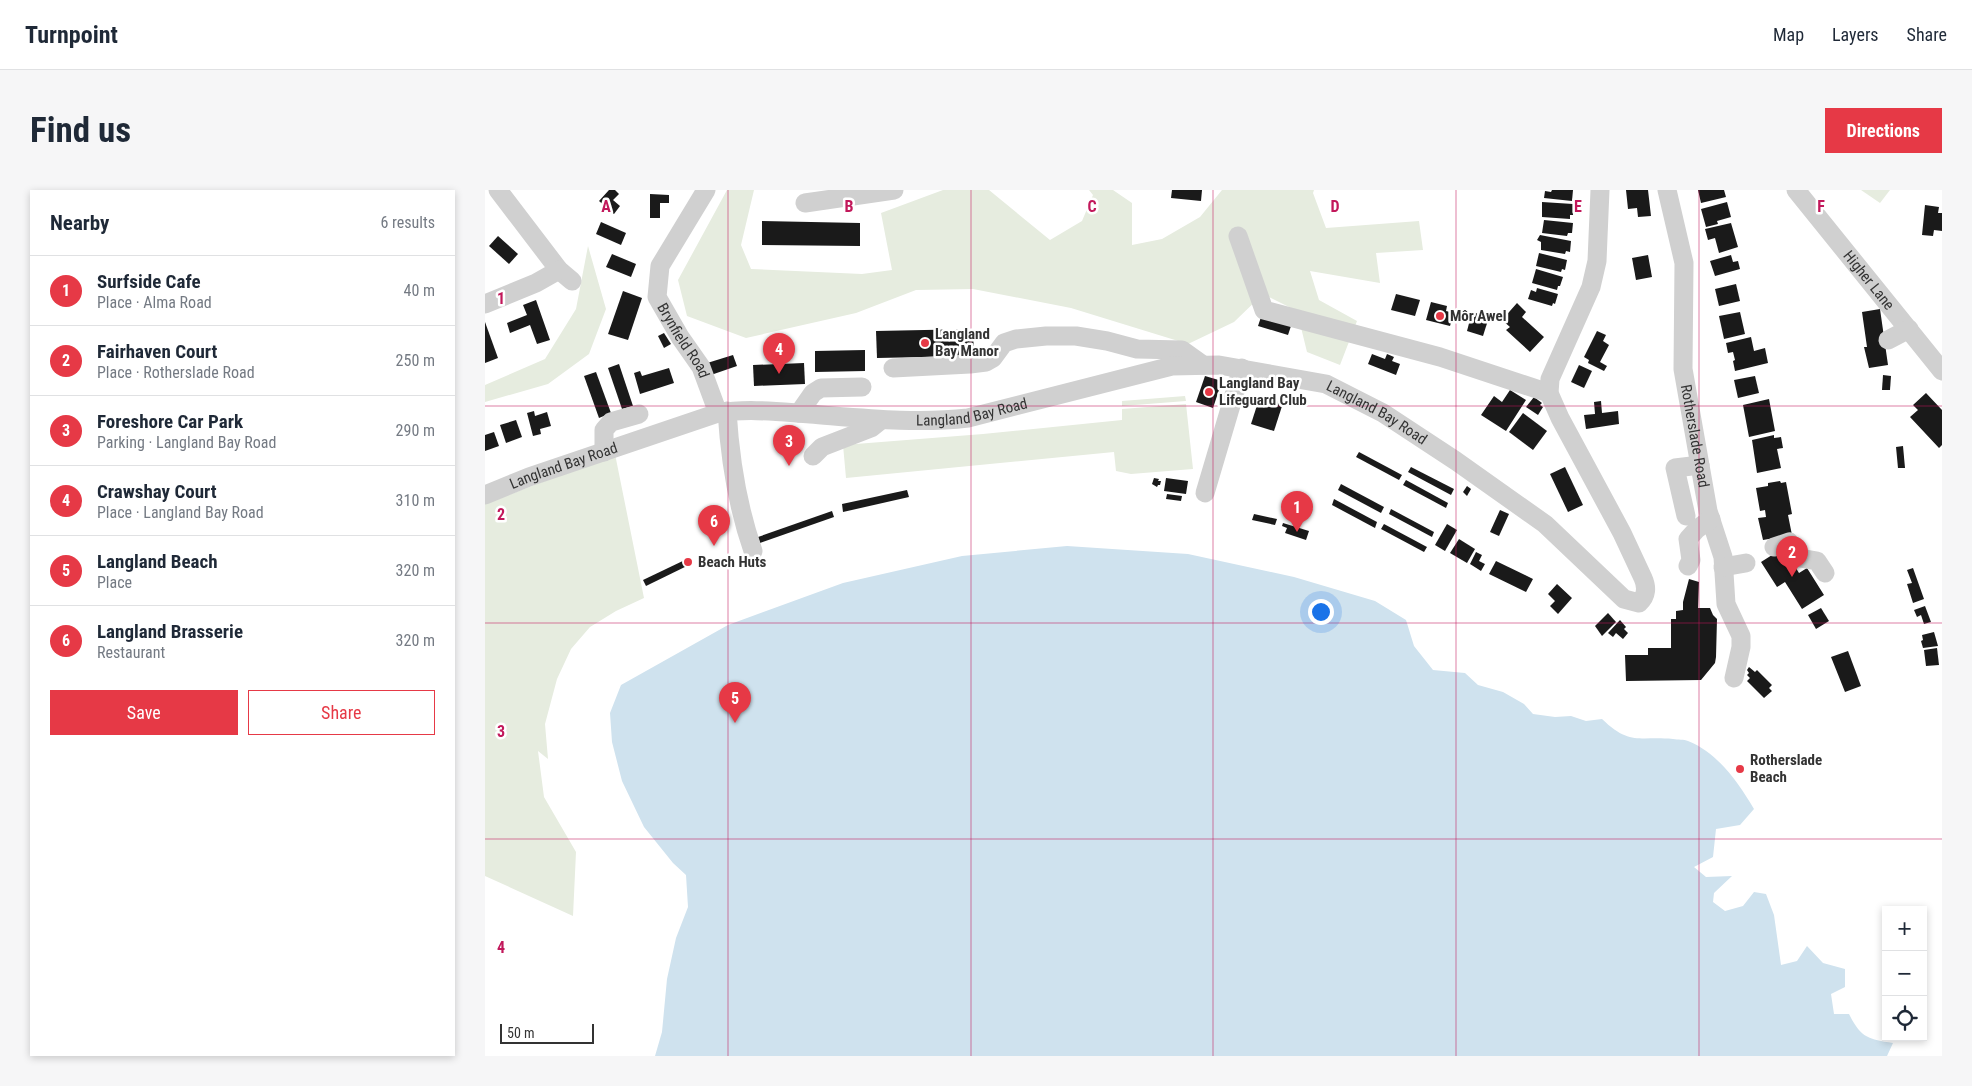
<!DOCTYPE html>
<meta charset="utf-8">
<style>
body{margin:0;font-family:"Roboto Condensed",sans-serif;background:#f6f6f7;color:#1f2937}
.controls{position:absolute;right:15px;bottom:15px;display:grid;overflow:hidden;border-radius:0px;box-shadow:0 2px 8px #0003}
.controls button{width:45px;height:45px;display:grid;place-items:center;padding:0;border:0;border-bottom:1px solid #e0e1e3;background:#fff;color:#1f2937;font:25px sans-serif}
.scale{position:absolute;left:15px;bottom:12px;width:94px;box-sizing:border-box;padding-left:5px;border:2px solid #333;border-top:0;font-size:14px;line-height:18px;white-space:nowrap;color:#333;-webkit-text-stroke:4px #fff;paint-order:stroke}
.you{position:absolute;left:835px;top:421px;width:18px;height:18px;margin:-12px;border:4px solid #fff;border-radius:50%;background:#1a73e8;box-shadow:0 0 0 8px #1a73e833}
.badge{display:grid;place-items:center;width:32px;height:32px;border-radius:50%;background:#e63946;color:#fff;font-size:16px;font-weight:700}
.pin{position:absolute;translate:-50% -41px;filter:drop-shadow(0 1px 2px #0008)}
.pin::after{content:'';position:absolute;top:26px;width:18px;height:15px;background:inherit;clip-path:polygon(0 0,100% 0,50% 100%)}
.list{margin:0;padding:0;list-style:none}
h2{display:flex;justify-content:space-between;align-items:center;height:65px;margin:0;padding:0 20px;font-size:21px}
h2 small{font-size:16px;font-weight:400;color:#747a83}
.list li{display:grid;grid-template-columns:32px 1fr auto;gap:15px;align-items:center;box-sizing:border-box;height:70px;padding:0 20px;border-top:1px solid #e0e1e3}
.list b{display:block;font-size:19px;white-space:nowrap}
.list p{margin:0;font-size:16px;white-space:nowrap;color:#747a83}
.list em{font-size:16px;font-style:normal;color:#747a83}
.actions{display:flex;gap:10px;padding:15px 20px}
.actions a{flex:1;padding:11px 0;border:1px solid #e63946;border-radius:0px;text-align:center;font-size:18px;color:#e63946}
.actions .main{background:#e63946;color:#fff}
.icon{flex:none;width:28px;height:28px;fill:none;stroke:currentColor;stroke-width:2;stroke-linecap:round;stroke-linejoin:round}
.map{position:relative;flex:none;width:1457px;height:866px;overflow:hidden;border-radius:0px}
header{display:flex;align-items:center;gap:30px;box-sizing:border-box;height:70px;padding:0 25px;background:#fff;border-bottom:1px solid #e0e1e3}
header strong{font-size:24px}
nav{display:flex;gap:28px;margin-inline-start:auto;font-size:18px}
.intro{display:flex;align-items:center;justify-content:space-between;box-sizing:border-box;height:120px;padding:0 30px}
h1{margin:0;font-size:35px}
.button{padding:12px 22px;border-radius:0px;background:#e63946;color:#fff;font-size:18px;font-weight:700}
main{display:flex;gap:30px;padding:0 30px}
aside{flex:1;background:#fff;border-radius:0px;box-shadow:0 2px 8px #0003}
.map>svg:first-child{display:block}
</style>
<header>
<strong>Turnpoint</strong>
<nav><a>Map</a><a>Layers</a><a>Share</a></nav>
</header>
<div class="intro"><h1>Find us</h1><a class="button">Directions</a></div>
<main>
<aside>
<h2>Nearby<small>6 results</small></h2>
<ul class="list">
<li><span class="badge">1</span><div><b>Surfside Cafe</b><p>Place · Alma Road</p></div><em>40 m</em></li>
<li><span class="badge">2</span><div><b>Fairhaven Court</b><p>Place · Rotherslade Road</p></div><em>250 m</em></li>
<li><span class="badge">3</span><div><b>Foreshore Car Park</b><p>Parking · Langland Bay Road</p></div><em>290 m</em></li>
<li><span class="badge">4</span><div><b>Crawshay Court</b><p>Place · Langland Bay Road</p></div><em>310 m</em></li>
<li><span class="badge">5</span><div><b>Langland Beach</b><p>Place</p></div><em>320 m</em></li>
<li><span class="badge">6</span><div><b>Langland Brasserie</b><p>Restaurant</p></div><em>320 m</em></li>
</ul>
<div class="actions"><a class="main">Save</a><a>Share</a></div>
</aside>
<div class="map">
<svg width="1457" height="866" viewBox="0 0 1457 866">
<rect width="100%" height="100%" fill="#fff"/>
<g fill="#e6ecdf">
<path d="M 242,0 L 269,0 L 256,55 L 266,79 L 377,84 L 407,80 L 396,23 L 458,0 L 504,0 L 565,50 L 597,31 L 608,5 L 604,0 L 628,0 L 647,13 L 647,55 L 677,49 L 715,27 L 737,0 L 829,0 L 828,3 L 841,38 L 934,31 L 938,60 L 891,63 L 895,93 L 825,81 L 834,110 L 872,131 L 855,175 L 822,162 L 812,121 L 778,104 L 749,132 L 703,154 L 586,118 L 488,99 L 431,100 L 371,123 L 261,148 L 202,126 L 193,90 Z"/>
<path d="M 1376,0 L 1405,0 L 1395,13 Z"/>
<path d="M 103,56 L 121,119 L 104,164 L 63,194 L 0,212 L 0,195 L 60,169 L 91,119 Z"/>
<path d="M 700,206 L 701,211 L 637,216 L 637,211 Z"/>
<path d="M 701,214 L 708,279 L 646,284 L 631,281 L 629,262 L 361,288 L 358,255 L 498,244 L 637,230 L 637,219 Z"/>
<path d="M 130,264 L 159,408 L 131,421 L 105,437 L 86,459 L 72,489 L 60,534 L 63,569 L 53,561 L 59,607 L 91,662 L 88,726 L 0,686 L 0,314 Z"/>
</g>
<path fill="#cfe2ee" d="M 582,356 L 703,364 L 809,387 L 890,411 L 921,430 L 929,456 L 948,480 L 980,483 L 993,495 L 1018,502 L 1039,514 L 1048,524 L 1070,527 L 1086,526 L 1101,531 L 1117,529 C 1145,556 1154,546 1188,549 C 1193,550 1199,549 1203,551 C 1233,563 1253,592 1269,619 L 1255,635 L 1231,639 L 1228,667 L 1209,677 L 1221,687 L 1247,686 L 1229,703 L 1228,712 L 1240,721 L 1258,716 L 1269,702 L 1281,704 L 1289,725 L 1296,775 L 1312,771 L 1322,756 L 1338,773 L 1360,779 L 1360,797 L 1346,804 L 1349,824 L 1364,824 C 1376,848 1383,849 1408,853 L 1402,866 L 170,866 L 177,842 L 182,789 L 191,748 L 203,717 L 201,685 L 188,673 L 159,637 L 137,591 L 127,552 L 125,523 L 136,495 L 243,435 L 358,393 L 477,366 Z"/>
<g fill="#1a1a1a">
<path d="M 124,0 L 130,0 L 134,4 L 128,10 L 135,16 L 129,24 L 114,11 Z"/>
<path d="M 687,0 L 717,0 L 716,11 L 686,8 Z"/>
<path d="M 1067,0 L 1088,0 L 1087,11 L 1059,8 L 1060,1 L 1066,2 Z"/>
<path d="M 1141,0 L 1163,0 L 1166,26 L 1153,27 L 1152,18 L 1143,19 Z"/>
<path d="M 1213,0 L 1239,0 L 1241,7 L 1216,13 Z"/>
<path d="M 165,4 L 184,5 L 184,13 L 175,13 L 175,28 L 165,28 Z"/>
<path d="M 1057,12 L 1088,14 L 1088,25 L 1085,25 L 1085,29 L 1057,27 Z"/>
<path d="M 1242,12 L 1246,27 L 1232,31 L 1233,34 L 1221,37 L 1216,19 Z"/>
<path d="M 1440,15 L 1454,17 L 1453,23 L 1457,23 L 1457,41 L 1449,40 L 1448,46 L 1437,45 Z"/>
<path d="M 1059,30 L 1088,33 L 1087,43 L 1083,43 L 1082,46 L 1057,43 Z"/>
<path d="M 277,31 L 375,33 L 375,56 L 277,55 Z"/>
<path d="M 116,32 L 141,43 L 136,55 L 111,44 Z"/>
<path d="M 1246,33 L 1253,57 L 1234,63 L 1230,48 L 1223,50 L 1220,39 Z"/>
<path d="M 1055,45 L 1086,51 L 1085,62 L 1081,61 L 1080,64 L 1056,60 L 1056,52 L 1052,50 Z"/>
<path d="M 13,46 L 33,64 L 24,74 L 4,56 Z"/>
<path d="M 1054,63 L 1082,70 L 1080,80 L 1077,79 L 1076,82 L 1051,76 Z"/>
<path d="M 127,64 L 151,74 L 146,87 L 121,77 Z"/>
<path d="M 1163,65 L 1167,87 L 1151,90 L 1147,68 Z"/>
<path d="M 1246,65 L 1248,72 L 1253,71 L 1255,79 L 1230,86 L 1225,71 Z"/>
<path d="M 1051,79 L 1078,87 L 1075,96 L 1073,96 L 1072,100 L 1047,93 Z"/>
<path d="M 1251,94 L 1255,111 L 1234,116 L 1230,99 Z"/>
<path d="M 1052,98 L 1073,104 L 1070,114 L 1068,113 L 1067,116 L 1043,109 L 1046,100 L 1051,102 Z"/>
<path d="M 138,101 L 157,108 L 143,150 L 123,144 Z"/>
<path d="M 911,104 L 935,110 L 930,126 L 906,120 Z"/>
<path d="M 51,110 L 65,150 L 52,154 L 45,135 L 25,143 L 22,133 L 42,125 L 38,115 Z"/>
<path d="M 946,112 L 962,116 L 961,121 L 969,123 L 965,136 L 941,130 Z"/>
<path d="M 1032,113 L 1041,122 L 1037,127 L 1059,147 L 1045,162 L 1021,140 L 1025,137 L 1017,130 Z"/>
<path d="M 1395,119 L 1403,175 L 1384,178 L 1379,157 L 1382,157 L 1377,122 Z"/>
<path d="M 987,122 L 1004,127 L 998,146 L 982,141 Z"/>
<path d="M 1255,122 L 1260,144 L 1239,149 L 1234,126 Z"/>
<path d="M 776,127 L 806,136 L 803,145 L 773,136 Z"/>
<path d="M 0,132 L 13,168 L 0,173 Z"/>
<path d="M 488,139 L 489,166 L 392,168 L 391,141 Z"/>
<path d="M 1112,141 L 1121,145 L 1118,151 L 1124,155 L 1115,172 L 1122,176 L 1119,181 L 1103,173 L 1104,170 L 1099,167 Z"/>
<path d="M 179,143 L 186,154 L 179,158 L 173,146 Z"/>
<path d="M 1266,147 L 1269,161 L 1280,158 L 1283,173 L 1250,181 L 1248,171 L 1250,170 L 1248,162 L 1243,163 L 1241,153 Z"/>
<path d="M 380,160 L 380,181 L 330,182 L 330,161 Z"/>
<path d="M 887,164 L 900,169 L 902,164 L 909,167 L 907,171 L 915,174 L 911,185 L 883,174 Z"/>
<path d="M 248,165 L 252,176 L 223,186 L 219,174 Z"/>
<path d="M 319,173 L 320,194 L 269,196 L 268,175 Z"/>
<path d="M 134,174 L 148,216 L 137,219 L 123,178 Z"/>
<path d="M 1094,175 L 1107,181 L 1099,198 L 1086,192 Z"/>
<path d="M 184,178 L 189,193 L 155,204 L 149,183 L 155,181 L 157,186 Z"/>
<path d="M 111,182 L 126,223 L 114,228 L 99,186 Z"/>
<path d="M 1398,185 L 1406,186 L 1405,200 L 1397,200 Z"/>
<path d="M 720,186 L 737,191 L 728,218 L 711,212 Z"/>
<path d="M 1270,186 L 1274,203 L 1253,208 L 1249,190 Z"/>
<path d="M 1025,200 L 1041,210 L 1021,241 L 996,225 L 1009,206 L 1017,212 Z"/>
<path d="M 1441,203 L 1457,220 L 1457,255 L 1454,258 L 1425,227 L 1433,220 L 1428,215 Z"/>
<path d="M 775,206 L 798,213 L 789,241 L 766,234 Z"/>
<path d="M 1049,207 L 1057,213 L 1055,215 L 1058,217 L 1053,225 L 1041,217 Z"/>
<path d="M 1284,209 L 1290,241 L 1264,247 L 1258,215 Z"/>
<path d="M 1116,211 L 1117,223 L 1133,221 L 1134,234 L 1101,239 L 1099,225 L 1110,224 L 1109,212 Z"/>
<path d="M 49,221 L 50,226 L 62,222 L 66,236 L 55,239 L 56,244 L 48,246 L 42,223 Z"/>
<path d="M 1038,223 L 1062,241 L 1048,260 L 1024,242 Z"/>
<path d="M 31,230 L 37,247 L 21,253 L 15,235 Z"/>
<path d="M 9,242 L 14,256 L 0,261 L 0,245 Z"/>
<path d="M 1289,245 L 1289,248 L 1296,247 L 1298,258 L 1292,259 L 1296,278 L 1272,283 L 1267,250 Z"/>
<path d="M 1418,256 L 1420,278 L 1413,278 L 1411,257 Z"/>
<path d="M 874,262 L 917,285 L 914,290 L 871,267 Z"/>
<path d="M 926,277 L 969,299 L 966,305 L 923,282 Z"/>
<path d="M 1080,277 L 1098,315 L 1083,322 L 1065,284 Z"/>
<path d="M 669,288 L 674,289 L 673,291 L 676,291 L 675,295 L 673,295 L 672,297 L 667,294 Z"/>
<path d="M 681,288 L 703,291 L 701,304 L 679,301 Z"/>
<path d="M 921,290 L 963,313 L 961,318 L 918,295 Z"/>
<path d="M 1295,291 L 1296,293 L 1301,292 L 1307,324 L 1303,325 L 1307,345 L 1278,350 L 1273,328 L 1281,327 L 1280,320 L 1275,321 L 1271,298 L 1283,296 L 1283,293 Z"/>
<path d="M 856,294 L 899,317 L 896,323 L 853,300 Z"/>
<path d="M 982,296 L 986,299 L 982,306 L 978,302 Z"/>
<path d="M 422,300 L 424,307 L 358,322 L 357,314 Z"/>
<path d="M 682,304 L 697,306 L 696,311 L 681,309 Z"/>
<path d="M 849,309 L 892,332 L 890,338 L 847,315 Z"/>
<path d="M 906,319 L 949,342 L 947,347 L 904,324 Z"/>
<path d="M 1015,320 L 1024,324 L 1014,346 L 1005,342 Z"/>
<path d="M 347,321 L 349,327 L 275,353 L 273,347 Z"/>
<path d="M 769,324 L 792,329 L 790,335 L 767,330 Z"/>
<path d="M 798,333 L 824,341 L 821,350 L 800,343 L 802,338 L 797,336 Z"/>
<path d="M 899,334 L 942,357 L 939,362 L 896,339 Z"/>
<path d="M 962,334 L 972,340 L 960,361 L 950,355 Z"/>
<path d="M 974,349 L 990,359 L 982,373 L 965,363 Z"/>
<path d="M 1298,358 L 1314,383 L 1322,378 L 1339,405 L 1317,419 L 1300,392 L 1292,397 L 1276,372 Z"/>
<path d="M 991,362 L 997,365 L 994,371 L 1000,374 L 996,381 L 985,374 Z"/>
<path d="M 204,368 L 206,374 L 161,396 L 158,390 Z"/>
<path d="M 1011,371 L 1048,389 L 1041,402 L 1004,384 Z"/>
<path d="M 1428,378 L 1439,409 L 1428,413 L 1422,394 L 1427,393 L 1422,380 Z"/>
<path d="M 1204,389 L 1214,392 L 1213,418 L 1225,418 L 1228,425 L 1232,429 L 1231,467 L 1230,473 L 1216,490 L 1141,491 L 1140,465 L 1163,465 L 1163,458 L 1186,458 L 1186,429 L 1191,429 L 1191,421 L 1198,420 L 1198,412 Z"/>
<path d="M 1072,394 L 1087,408 L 1073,424 L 1065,416 L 1070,411 L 1063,404 Z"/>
<path d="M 1440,416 L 1446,432 L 1439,434 L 1436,425 L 1432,427 L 1429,420 Z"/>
<path d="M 1336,418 L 1344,431 L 1331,439 L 1323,425 Z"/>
<path d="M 1123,423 L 1131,432 L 1117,446 L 1110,436 Z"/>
<path d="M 1135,430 L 1141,437 L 1139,439 L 1143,443 L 1138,449 L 1131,443 L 1128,447 L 1123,443 Z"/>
<path d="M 1449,442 L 1453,456 L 1438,458 L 1436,451 L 1438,450 L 1437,445 Z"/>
<path d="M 1452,458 L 1454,475 L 1441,476 L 1439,460 Z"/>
<path d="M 1363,461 L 1376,496 L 1360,502 L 1346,467 Z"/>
<path d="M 1264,477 L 1270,482 L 1272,480 L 1287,495 L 1284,498 L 1287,501 L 1279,508 L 1262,491 L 1265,488 L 1262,485 L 1264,483 L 1262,480 Z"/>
</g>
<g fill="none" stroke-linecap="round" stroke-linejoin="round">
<g stroke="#d0d0d0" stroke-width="19">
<path d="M 13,0 L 74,80 L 87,91"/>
<path id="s1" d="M 221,0 L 175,76 L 172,107 L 195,147 L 216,177 L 233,223"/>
<path id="s2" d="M 1182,0 L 1199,73 L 1198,179 L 1223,321 L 1238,367 L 1241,414 L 1256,446 L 1256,457 L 1249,488"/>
<path id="s3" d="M 1311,0 L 1457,181"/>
<path d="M 320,13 L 409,0"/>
<path d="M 753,46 L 779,120 L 955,167 L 1064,203"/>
<path d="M 0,114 L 51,93 L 74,80"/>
<path d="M 1403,150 L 1424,139"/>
<path d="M 408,178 L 485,174 L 501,172 L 508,168 L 519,153 L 531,149 L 561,146 L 591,146 L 622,151 L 652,159 L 697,160 L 718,175"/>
<path d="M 242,221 C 245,270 252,315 268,361"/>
<path d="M 314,223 L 328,203 L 336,198 L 377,197"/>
<path d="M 119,262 L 119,240 L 126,232 L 154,224"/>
<path d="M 328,266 L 337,257 L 386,238 L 396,230"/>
<path d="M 720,303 L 757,178"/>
<path id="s4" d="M 0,305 L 44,287 L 233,223 C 264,218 295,222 325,224 C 377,228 431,234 483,228 L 687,176 L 734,175 L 841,194 L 898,223 L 971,271 L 1060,334 L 1139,409 L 1154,413 C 1162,406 1162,397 1158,388 L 1137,343 L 1075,228 L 1064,203 L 1065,189 L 1106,97 L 1112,71 L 1115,0"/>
<path d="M 1201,326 L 1190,278 L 1215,275"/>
<path d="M 1289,357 L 1304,352 L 1315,368 L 1332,371 L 1340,383"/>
<path d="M 1203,376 L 1206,370 L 1203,349 L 1212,339 L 1226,329"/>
<path d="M 1238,377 L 1261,373"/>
</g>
</g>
<path fill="none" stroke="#c2185b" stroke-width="1" stroke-opacity="0.55" d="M 243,0 L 243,866M 486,0 L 486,866M 728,0 L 728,866M 971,0 L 971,866M 1214,0 L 1214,866M 0,216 L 1457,216M 0,433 L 1457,433M 0,649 L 1457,649"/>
<g fill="#e63946" stroke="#fff" stroke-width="2">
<circle cx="955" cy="126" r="5"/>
<circle cx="440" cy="153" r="5"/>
<circle cx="724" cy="202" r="5"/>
<circle cx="203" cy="372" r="5"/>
<circle cx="1255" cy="579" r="5"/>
</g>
<g text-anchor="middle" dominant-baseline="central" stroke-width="5" stroke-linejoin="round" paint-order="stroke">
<g font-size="15" fill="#333" stroke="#fff">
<text stroke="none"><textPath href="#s3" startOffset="116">Higher Lane</textPath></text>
<text stroke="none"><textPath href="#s1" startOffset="171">Brynfield Road</textPath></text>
<text stroke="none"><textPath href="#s4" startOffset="502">Langland Bay Road</textPath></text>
<text stroke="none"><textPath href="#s4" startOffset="922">Langland Bay Road</textPath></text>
<text stroke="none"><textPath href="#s2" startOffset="249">Rotherslade Road</textPath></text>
<text stroke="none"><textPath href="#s4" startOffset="84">Langland Bay Road</textPath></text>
</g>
<g font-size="15" font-weight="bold" fill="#333" stroke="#fff" text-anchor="start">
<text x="965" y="126">Môr Awel</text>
<text x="450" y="144">Langland<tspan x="450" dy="17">Bay Manor</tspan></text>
<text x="734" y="193">Langland Bay<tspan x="734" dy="17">Lifeguard Club</tspan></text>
<text x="213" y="372">Beach Huts</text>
<text x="1265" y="570">Rotherslade<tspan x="1265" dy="17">Beach</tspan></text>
</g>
</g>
<g font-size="16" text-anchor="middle" font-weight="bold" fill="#c2185b" stroke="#fff" stroke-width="5" stroke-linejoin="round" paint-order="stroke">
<text x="121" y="22">A</text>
<text x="364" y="22">B</text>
<text x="607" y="22">C</text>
<text x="850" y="22">D</text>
<text x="1093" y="22">E</text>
<text x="1336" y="22">F</text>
<text x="16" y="114">1</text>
<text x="16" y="330">2</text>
<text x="16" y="547">3</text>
<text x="16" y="763">4</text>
</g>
</svg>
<div class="controls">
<button>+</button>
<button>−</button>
<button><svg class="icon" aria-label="locate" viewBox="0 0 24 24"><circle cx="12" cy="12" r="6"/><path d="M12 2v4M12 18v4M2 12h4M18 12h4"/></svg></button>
</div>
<div class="scale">50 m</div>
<div class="you"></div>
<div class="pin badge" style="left:812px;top:342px">1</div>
<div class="pin badge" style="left:1307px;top:387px">2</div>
<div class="pin badge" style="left:304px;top:276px">3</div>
<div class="pin badge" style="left:294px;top:184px">4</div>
<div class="pin badge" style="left:250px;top:533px">5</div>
<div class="pin badge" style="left:229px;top:356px">6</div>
</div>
</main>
